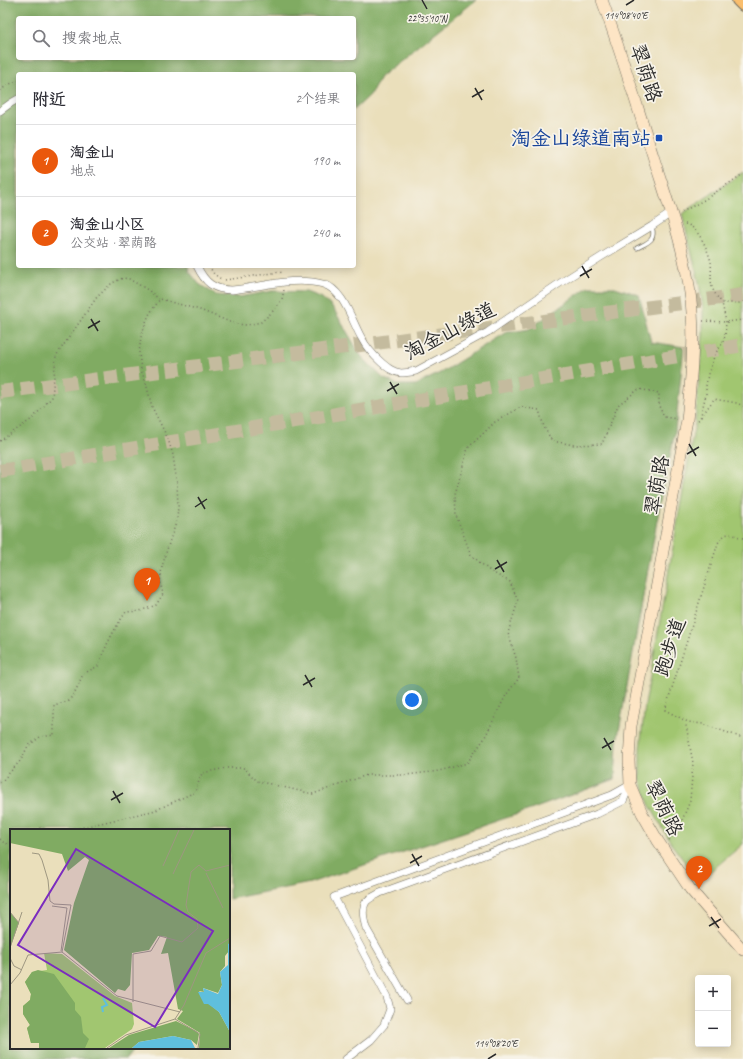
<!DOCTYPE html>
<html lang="zh">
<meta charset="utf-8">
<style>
body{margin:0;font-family:Caveat,"LXGW WenKai TC",sans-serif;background:#f7f7f7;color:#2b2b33}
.controls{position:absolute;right:12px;bottom:12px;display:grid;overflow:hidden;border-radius:4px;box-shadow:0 2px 10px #0003}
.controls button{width:36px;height:36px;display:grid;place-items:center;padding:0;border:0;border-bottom:1px solid #e1e1e2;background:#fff;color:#2b2b33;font:20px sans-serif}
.you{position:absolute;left:412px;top:700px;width:14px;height:14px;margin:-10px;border:3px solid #fff;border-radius:50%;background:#1a73e8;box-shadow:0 0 0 6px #1a73e833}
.badge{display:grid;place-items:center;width:26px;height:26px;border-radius:50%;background:#ea580c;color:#fff;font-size:13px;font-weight:700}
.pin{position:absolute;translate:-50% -33px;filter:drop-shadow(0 1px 2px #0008)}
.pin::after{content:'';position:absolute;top:21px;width:14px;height:12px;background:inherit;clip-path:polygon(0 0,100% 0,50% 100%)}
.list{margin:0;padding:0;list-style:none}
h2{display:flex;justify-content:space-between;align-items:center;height:52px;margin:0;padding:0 16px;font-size:17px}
h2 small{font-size:13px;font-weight:400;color:#7c7c81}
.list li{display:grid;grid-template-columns:26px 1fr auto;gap:12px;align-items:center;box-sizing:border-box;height:72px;padding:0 16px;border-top:1px solid #e1e1e2}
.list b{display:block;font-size:15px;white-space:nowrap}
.list p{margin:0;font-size:13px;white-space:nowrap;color:#7c7c81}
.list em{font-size:13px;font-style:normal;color:#7c7c81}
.icon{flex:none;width:22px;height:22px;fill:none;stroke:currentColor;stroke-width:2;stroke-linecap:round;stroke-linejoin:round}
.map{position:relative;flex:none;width:743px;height:1059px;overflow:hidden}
.search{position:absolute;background:#fff;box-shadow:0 2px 10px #0003;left:16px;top:16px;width:340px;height:44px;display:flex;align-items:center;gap:10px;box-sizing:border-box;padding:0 14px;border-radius:4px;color:#7c7c81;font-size:15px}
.panel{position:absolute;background:#fff;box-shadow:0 2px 10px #0003;left:16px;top:72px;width:340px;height:196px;border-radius:4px}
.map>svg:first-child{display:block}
</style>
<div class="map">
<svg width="743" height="1059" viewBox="0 0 743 1059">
<rect width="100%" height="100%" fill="#f7f3e8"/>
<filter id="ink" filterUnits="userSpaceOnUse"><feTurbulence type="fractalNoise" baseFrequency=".025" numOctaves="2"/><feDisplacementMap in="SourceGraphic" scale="8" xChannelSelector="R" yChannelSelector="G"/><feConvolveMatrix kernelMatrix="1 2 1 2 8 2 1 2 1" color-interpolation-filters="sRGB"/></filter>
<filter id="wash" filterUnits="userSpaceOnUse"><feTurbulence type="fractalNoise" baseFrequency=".012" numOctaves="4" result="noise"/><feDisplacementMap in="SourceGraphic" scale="16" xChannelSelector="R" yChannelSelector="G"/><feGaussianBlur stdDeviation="0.9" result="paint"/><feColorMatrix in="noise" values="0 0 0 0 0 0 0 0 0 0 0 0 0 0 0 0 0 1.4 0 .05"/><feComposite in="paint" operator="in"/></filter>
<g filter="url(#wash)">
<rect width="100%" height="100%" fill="#eadfbb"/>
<path fill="#a1c670" stroke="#66784e" d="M 743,172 L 743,844 L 699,881 L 672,845 L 649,804 L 640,778 L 640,748 L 645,705 L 695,423 L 703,335 L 703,309 L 699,282 L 682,214 L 733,179 Z"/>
<path fill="#80ab62" stroke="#566b46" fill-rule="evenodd" d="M 0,0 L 476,0 L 380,77 L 370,95 L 354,110 L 354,74 L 18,74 L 18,266 L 188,266 L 189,271 L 199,284 L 216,295 L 239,297 L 272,291 L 306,292 L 322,298 L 333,308 L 361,356 L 383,378 L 398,385 L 416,385 L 442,372 L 508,331 L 518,331 L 529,329 L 588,287 L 615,287 L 639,295 L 651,342 L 684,347 L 675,431 L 657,521 L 641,608 L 617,742 L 615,779 L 530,810 L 310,883 L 229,899 L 229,830 L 11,830 L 11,970 L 10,978 L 11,978 L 11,1048 L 135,1048 L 126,1059 L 0,1059 ZM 18,18 L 354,18 L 354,58 L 18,58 Z"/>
</g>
<g filter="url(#ink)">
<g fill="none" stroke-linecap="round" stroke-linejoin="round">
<g stroke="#c4bb9e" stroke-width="14" stroke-dasharray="14 7" stroke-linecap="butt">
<path d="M 0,392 L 743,295"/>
<path d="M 0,471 L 743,345"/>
</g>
<g stroke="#6e6a5d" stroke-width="5">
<path id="lane" d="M 637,248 C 648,242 656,241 652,227"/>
</g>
<g stroke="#6e6a5d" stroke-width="8">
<g id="street">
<path d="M 0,111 L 11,103 L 18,99"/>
<path d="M 197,266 C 205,283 214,290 232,290 C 261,287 295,276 323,284 C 343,289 352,321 361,337 C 366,347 374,356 382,363 C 388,368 393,372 401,373 C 405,373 411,372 416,371 L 488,332 L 557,285 L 601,257 L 652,226 L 671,213"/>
<path d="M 407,1000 L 366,928 C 364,921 361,909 366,902 C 369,898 375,896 380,893 L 597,814 L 623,801 L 630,785"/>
<path d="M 346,1059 L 371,1040 L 384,1025 L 390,1009 L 387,997 L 334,897 L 612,795 L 630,785"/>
</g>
</g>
<g stroke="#6e6a5d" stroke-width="12">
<path id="secondary" d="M 602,0 C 621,52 637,106 654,159 C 668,203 684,247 690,293 C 696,334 691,379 687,420 L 631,726 L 629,760 L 630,785 L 642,813 L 658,841 L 690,889 L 743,950"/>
</g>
<g stroke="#6e6a5d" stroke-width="14">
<path id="primary" d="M 738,0 L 743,5"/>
</g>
<g stroke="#6e6a5d" stroke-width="1.5" stroke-dasharray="1 3" stroke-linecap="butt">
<path d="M 0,90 L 12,83 L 18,81"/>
<path d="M 682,212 L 704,200 L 743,174"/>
<path d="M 685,224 C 698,226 708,250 711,262 C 712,270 710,279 712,287 C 714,293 718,298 722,303"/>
<path d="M 209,266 L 214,274 L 221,279"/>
<path d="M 225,280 L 280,272 L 282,273"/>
<path d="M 703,321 L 726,322 L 743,320"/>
<path d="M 701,417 L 714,399 L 737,403 L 743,406"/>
<path d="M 698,420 L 700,419 L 706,394 L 706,386 L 708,374 L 715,354 L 722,344 L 725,336 L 726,322 L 722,303 L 739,303 L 743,302"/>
<path d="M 0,441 L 32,419 L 52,397 L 56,356 L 97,297 L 112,283 L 123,278 L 129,279 L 148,290 L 159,299"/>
<path d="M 743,538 C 729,534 727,530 718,543 L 665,710 L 688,722 L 703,724 L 743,738"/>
<path d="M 0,782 L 2,781 L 21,760 L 28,746 L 40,737 L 54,735 L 54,705 L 69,701 L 76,690 L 83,674 L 98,666 C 105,647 114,629 126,612 L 140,611 L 156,605 L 163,594 L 160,581 L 162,567 L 169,543 L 177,520 L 178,506 L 177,484 L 173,455 L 168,439 L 152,407 L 146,383 L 141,370 L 139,353 L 141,337 L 146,322 L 150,313 L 160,299 L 200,310 L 235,324 L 247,325 L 261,322 L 268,316 L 275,309 L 282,299 L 284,290"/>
<path d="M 36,830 L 39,828 L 52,830"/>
<path d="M 71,830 L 156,810 L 195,792 L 202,773 L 226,768 L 244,768 L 257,781 L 313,794 L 367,775 L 406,775 L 439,771 L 467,763 L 484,739 L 506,695 L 519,678 L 516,658 L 508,633 L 518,601 L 510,582 L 490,571 L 471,555 L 456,515 L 455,494 L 468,448 L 495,422 L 521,407 L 539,410 L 544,427 L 552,441 L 574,445 L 602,444 L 618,405 L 639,389 L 659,393 L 659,406 L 664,417 L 677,419"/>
<path d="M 0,839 L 5,844 L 11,842"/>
<path d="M 669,840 L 679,828 L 690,801 L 693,763 L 686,725 L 687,723"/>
</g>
<use href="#lane" stroke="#fff" stroke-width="3.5"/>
<use href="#street" stroke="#fff" stroke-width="7"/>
<use href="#secondary" stroke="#fde5c5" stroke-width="11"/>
<use href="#primary" stroke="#fabe6d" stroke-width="12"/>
</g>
</g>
<path fill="none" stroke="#2b2b2b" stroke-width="1.5" d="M 422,0 L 427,9M 626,5 L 634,0M 475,88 L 482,100M 472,97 L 484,90M 582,266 L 589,278M 580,276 L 592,269M 91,319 L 98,331M 88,328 L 100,321M 390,382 L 397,394M 387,391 L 399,384M 689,444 L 696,456M 687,454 L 699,447M 198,497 L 205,509M 195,507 L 207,499M 497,560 L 504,572M 495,569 L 507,562M 305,675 L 312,687M 303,685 L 315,678M 604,738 L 611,750M 602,748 L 614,741M 113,791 L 120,803M 111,800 L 123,793M 412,854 L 419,866M 410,863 L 422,856M 711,917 L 719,928M 709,926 L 721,919M 488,1059 L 496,1054"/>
<rect fill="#1a4fb4" stroke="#f7f3e8" stroke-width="1.5" x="655" y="134" width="8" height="8" rx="2"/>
<g text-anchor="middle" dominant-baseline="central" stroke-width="3.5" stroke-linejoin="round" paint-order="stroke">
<g font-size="20" fill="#2b2b2b" stroke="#f7f3e8">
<text transform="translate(646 73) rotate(72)">翠荫路</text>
<text transform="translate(450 331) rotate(-28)">淘金山绿道</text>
<text transform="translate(657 485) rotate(-80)">翠荫路</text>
<text transform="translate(670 647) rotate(-72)">跑步道</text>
<text transform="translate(664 808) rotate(64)">翠荫路</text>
</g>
<g font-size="20" fill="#164399" stroke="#f7f3e8" text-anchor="end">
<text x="651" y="138">淘金山绿道南站</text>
</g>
</g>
<g transform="translate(10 829)">
<rect width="220" height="220" fill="#eadfbb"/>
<path d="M 34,124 L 52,125 L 105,167 L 122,174 L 124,195 L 122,200 L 95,219 L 29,219 L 29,214 L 21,214 L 17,199 L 20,196 L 13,185 L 13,177 L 20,171 L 21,165 L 15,153 L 22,143 L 37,141 Z" fill="#a1c670"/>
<path d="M 0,1 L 220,1 L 219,122 L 215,127 L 215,137 L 210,143 L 212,156 L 208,164 L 193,159 L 194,163 L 189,162 L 198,174 L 209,183 L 220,203 L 220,219 L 189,219 L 190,204 L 167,190 L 173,182 L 168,180 L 158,124 L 151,125 L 157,108 L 148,107 L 139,121 L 122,124 L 120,156 L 115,162 L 108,160 L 105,164 L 54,121 L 64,74 L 79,31 L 75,28 L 58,42 L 52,25 L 0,14 ZM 0,83 L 9,94 L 0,119 ZM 28,141 L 44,145 L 65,174 L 65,181 L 71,188 L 73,204 L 79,210 L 75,219 L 29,219 L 29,214 L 21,214 L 17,199 L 20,196 L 13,185 L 13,177 L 20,171 L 21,165 L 15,153 L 22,143 ZM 166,192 L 186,202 L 189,205 L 187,216 L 181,211 L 163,207 L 129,213 L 122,219 L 99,219 L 119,206 Z" fill="#80ab62"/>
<path d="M 220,114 L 220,203 L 209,183 L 198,175 L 194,175 L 188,163 L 194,163 L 193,159 L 208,165 L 212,156 L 210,143 L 218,136 L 218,115 ZM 163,207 L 181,211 L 185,219 L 122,219 L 129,213 Z" fill="#5fbfdd"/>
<path fill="none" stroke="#5fbfdd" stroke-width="2" d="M 93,183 L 92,178 L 97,176 L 93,169"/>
<path fill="none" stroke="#9e9781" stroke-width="1" d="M 22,24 L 29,25 L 32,31 L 38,51 L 40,72 L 44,75 L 61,76 L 52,123M 153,37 L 169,1M 196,44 L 213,79M 163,45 L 184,1M 42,77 L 57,79 L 51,122M 0,83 L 9,94M 0,119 L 12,83M 0,129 L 4,137 L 12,141M 0,156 L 10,144 L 18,126 L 52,123 L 107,167 L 170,183M 123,173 L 123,125 L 141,122 L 150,107 L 172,113 L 188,99 L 187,90 L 178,83 L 176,76 L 181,43 L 189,36 L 196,42 L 220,36M 165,190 L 190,205 L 188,219M 97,219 L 116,206 L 165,190 L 174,176 L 196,124 L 220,109"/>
<path fill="#7b2cbf" fill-opacity="0.15" stroke="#7b2cbf" stroke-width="2" d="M 66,20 L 203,102 L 145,198 L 8,116 Z"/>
<rect width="220" height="220" fill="none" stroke="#2b2b2b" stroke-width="2"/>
</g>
<g font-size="10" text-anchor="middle" fill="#2b2b2b" stroke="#f7f3e8" stroke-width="3.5" stroke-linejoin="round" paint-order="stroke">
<text x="626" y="19">114°08'40"E</text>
<text x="427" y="22">22°35'10"N</text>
<text x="496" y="1047">114°08'20"E</text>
</g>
</svg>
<div class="controls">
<button>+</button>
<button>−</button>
</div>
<div class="you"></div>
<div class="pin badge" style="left:147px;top:601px">1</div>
<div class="pin badge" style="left:699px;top:889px">2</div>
<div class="search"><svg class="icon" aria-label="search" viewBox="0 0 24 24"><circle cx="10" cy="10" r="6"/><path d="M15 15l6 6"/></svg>搜索地点</div>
<section class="panel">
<h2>附近<small>2个结果</small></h2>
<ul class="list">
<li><span class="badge">1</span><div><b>淘金山</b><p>地点</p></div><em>190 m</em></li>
<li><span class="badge">2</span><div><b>淘金山小区</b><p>公交站 · 翠荫路</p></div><em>240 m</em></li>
</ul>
</section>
</div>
